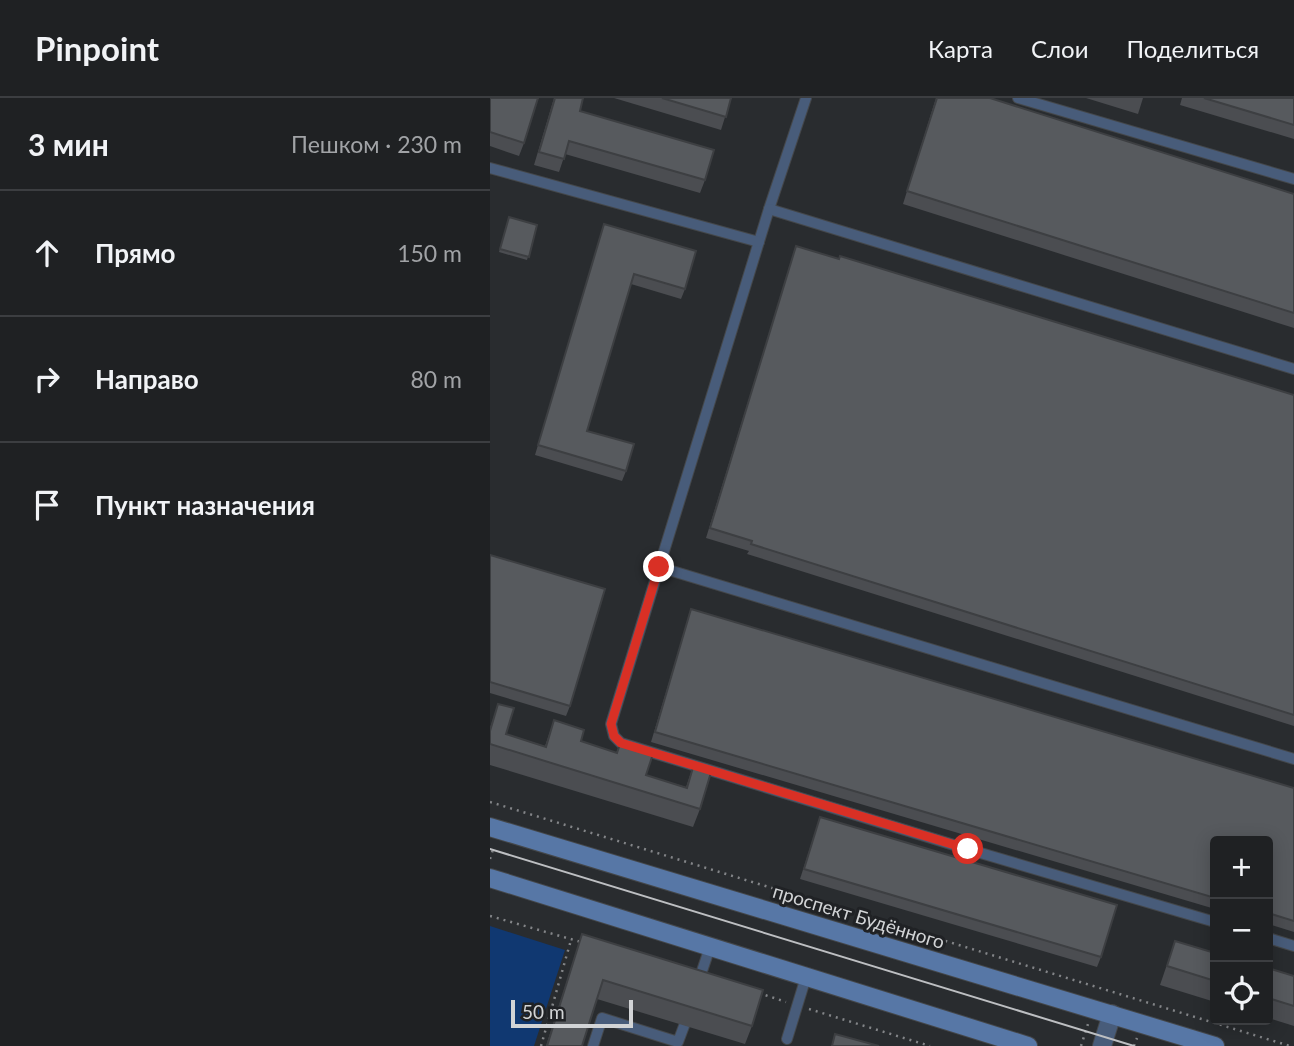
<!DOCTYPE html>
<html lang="ru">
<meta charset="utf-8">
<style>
body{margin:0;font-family:Lato,sans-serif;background:#27292b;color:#f1f3f6}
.controls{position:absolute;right:21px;bottom:21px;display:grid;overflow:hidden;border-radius:7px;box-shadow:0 4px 18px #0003}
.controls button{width:63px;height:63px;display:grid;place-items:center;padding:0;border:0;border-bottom:2px solid #3c3e41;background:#1f2123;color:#f1f3f6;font:35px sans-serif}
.scale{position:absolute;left:21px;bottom:18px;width:122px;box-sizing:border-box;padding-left:7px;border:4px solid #d2d4d6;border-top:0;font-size:19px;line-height:24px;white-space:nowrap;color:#d2d4d6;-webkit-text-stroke:5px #202225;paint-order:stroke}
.stop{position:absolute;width:21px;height:21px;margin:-16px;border:5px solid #d93025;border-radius:50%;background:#fff}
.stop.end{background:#d93025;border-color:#fff;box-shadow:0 2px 7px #0008}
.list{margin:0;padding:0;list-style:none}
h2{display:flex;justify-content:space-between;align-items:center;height:91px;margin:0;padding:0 28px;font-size:30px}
h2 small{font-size:23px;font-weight:400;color:#a1a3a6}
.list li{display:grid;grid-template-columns:46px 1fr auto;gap:21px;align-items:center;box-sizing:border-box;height:126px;padding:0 28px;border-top:2px solid #3c3e41}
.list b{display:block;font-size:26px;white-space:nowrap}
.list em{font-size:23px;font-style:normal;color:#a1a3a6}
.icon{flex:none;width:38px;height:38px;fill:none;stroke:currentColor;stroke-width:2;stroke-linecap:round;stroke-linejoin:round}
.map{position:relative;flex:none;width:804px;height:948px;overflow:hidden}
header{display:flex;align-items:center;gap:42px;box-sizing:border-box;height:98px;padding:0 35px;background:#1f2123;border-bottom:2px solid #3c3e41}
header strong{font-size:33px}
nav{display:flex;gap:38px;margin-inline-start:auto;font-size:24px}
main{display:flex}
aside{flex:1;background:#1f2123}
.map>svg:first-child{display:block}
</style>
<header>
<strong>Pinpoint</strong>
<nav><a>Карта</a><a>Слои</a><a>Поделиться</a></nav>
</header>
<main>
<aside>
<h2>3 мин<small>Пешком · 230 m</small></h2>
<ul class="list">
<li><svg class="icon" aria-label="ahead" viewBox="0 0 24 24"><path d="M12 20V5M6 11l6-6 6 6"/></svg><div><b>Прямо</b></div><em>150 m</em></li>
<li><svg class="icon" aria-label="right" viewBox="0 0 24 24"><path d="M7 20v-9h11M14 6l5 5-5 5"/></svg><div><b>Направо</b></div><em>80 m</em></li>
<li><svg class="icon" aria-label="arrive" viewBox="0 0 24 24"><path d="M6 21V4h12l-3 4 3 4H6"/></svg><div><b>Пункт назначения</b></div></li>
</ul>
</aside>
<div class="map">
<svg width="804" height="948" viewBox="0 0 804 948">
<rect width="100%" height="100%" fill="#292c2f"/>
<path fill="#103871" d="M 0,828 L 75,852 L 44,948 L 0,948 Z"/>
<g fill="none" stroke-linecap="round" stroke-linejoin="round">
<g stroke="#44474a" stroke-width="12">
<g id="lane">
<path d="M 316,0 L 279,111 L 121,626 L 124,638 L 131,645 L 477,751 L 725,824"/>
<path d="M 528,0 L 804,81"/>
<path d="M 0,70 L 269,144"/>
<path d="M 279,111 L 804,271"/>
<path d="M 169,469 L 804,661"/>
<path d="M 778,840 L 804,848"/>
<path d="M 208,885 L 220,849"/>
<path d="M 297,941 L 316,879"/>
<path d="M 103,948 L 112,920 L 188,944 L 194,928"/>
</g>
</g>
<g stroke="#44474a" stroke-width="20">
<path id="street" d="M 612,948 L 622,916"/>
</g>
<g stroke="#44474a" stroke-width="20">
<g id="secondary">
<path d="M 0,729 L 725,948"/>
<path d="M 0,780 L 538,948"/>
</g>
</g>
<g stroke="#838588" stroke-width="2.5" stroke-dasharray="2 5" stroke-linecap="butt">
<path d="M 0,704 L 800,948"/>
<path d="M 0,761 L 4,748"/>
<path d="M 0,818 L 91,844"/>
<path d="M 269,895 L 296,904"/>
<path d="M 319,911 L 440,948"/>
<path d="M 51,948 L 81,842"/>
<path d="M 591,948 L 598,926"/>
<path d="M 644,948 L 647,940"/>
</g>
<use href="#lane" stroke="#485c7a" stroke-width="10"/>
<use href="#street" stroke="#485c7a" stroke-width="18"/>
<use href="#secondary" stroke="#5777a6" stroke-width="18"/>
<path stroke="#bdbfc2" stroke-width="2" d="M 0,751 L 644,948"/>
</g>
<g fill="#4b4d51">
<path d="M 0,0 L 34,45 L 29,58 L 0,48 Z"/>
<path d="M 64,0 L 93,0 L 90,13 L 215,82 L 210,95 L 75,56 L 69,74 L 44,67 Z"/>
<path d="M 124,0 L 241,0 L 231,32 Z"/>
<path d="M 446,0 L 500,0 L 804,96 L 804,230 L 413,106 Z"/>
<path d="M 596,0 L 653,0 L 648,16 Z"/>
<path d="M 692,0 L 804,0 L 804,41 L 690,7 Z"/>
<path d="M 19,119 L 47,127 L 37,162 L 9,154 Z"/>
<path d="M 114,126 L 195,191 L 191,201 L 141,186 L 97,333 L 136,373 L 132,383 L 45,357 Z"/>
<path d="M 303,158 L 804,297 L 804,628 L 257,456 L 259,453 L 216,440 Z"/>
<path d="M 0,457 L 80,608 L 76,618 L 0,595 Z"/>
<path d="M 201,511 L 804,690 L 804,834 L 778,826 L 778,743 L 725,743 L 725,811 L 161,644 Z"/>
<path d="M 8,606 L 16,636 L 55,648 L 64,622 L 91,643 L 126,655 L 131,643 L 156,677 L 196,689 L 204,666 L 210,711 L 203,729 L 0,667 L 0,630 Z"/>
<path d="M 330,719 L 611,859 L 607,869 L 310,781 Z"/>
<path d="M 92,836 L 262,928 L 255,946 L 107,901 L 92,948 L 56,948 Z"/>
<path d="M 685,843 L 725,855 L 725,904 L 670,887 Z"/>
<path d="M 778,870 L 804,878 L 804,928 L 778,920 Z"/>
</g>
<g fill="#575a5e" stroke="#3d3f42" stroke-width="2">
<path d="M 0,0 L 48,0 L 34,45 L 0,34 Z"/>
<path d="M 65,0 L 93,0 L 90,13 L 224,52 L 215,82 L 79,43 L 74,61 L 49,54 Z"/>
<path d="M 172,0 L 241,0 L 236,19 Z"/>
<path d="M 447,0 L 500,0 L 804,96 L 804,215 L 417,93 Z"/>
<path d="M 714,0 L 804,0 L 804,27 Z"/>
<path d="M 19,119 L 47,127 L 39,159 L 10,151 Z"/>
<path d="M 114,126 L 206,153 L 195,191 L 144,176 L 97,333 L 144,346 L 136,373 L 48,347 Z"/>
<path d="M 306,148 L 349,161 L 350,158 L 804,297 L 804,617 L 261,446 L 262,443 L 220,430 Z"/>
<path d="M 0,457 L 115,491 L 80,608 L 0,584 Z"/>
<path d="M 201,511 L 804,690 L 804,823 L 778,815 L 778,743 L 725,743 L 725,800 L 165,634 Z"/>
<path d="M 8,606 L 24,610 L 16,636 L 56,649 L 64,622 L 94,632 L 91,643 L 127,655 L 131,643 L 164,653 L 156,677 L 197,690 L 204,666 L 222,671 L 210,711 L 0,646 L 0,633 Z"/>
<path d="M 330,719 L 627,807 L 611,859 L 314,771 Z"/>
<path d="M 92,836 L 273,892 L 262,928 L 113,882 L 92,948 L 57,948 Z"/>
<path d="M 685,843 L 725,855 L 725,883 L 677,868 Z"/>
<path d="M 778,870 L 804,878 L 804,908 L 778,900 Z"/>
<path d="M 345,936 L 389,948 L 342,948 Z"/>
</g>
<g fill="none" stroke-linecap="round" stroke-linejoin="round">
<path stroke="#d93025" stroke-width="9" d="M 169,469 L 121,626 L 124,638 L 131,645 L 478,751"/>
</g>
<g text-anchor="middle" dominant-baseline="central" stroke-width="6" stroke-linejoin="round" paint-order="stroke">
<g font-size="19" fill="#d2d4d6" stroke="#202225">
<text transform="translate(369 818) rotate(17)">проспект Будённого</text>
</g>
</g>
</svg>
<div class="controls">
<button>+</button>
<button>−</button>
<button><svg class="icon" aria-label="locate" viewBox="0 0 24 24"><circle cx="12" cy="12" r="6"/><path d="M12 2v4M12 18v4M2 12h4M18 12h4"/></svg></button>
</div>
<div class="scale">50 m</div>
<div class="stop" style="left:478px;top:751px"></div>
<div class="stop end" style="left:169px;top:469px"></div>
</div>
</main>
